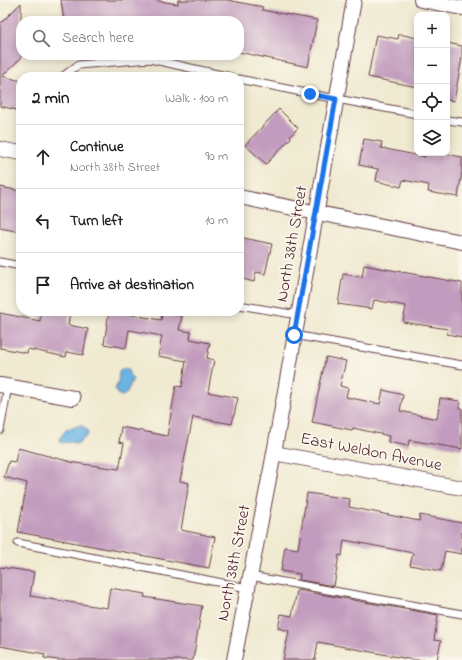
<!DOCTYPE html>
<meta charset="utf-8">
<style>
body{margin:0;font-family:"Indie Flower",sans-serif;background:#f6f6f6;color:#222}
.controls{position:absolute;right:12px;top:12px;display:grid;overflow:hidden;border-radius:8px;box-shadow:0 2px 10px #0003}
.controls button{width:36px;height:36px;display:grid;place-items:center;padding:0;border:0;border-bottom:1px solid #e0e0e0;background:#fff;color:#222;font:20px sans-serif}
.stop{position:absolute;width:12px;height:12px;margin:-9px;border:3px solid #1a73e8;border-radius:50%;background:#fff}
.stop.end{background:#1a73e8;border-color:#fff;box-shadow:0 1px 4px #0008}
.list{margin:0;padding:0;list-style:none}
h2{display:flex;justify-content:space-between;align-items:center;height:52px;margin:0;padding:0 16px;font-size:17px}
h2 small{font-size:13px;font-weight:400;color:#767676}
.list li{display:grid;grid-template-columns:26px 1fr auto;gap:12px;align-items:center;box-sizing:border-box;height:64px;padding:0 16px;border-top:1px solid #e0e0e0}
.list b{display:block;font-size:15px;white-space:nowrap}
.list p{margin:0;font-size:13px;white-space:nowrap;color:#767676}
.list em{font-size:13px;font-style:normal;color:#767676}
.icon{flex:none;width:22px;height:22px;fill:none;stroke:currentColor;stroke-width:2;stroke-linecap:round;stroke-linejoin:round}
.map{position:relative;flex:none;width:462px;height:660px;overflow:hidden}
.search{position:absolute;background:#fff;box-shadow:0 2px 10px #0003;left:16px;top:16px;width:228px;height:44px;display:flex;align-items:center;gap:10px;box-sizing:border-box;padding:0 14px;border-radius:16px;color:#767676;font-size:15px}
.panel{position:absolute;background:#fff;box-shadow:0 2px 10px #0003;left:16px;top:72px;width:228px;height:244px;border-radius:16px}
.map>svg:first-child{display:block}
</style>
<div class="map">
<svg width="462" height="660" viewBox="0 0 462 660">
<rect width="100%" height="100%" fill="#fbf7ec"/>
<filter id="ink" filterUnits="userSpaceOnUse"><feTurbulence type="fractalNoise" baseFrequency=".025" numOctaves="2"/><feDisplacementMap in="SourceGraphic" scale="8" xChannelSelector="R" yChannelSelector="G"/><feConvolveMatrix kernelMatrix="1 2 1 2 8 2 1 2 1" color-interpolation-filters="sRGB"/></filter>
<filter id="wash" filterUnits="userSpaceOnUse"><feTurbulence type="fractalNoise" baseFrequency=".012" numOctaves="4" result="noise"/><feDisplacementMap in="SourceGraphic" scale="16" xChannelSelector="R" yChannelSelector="G"/><feGaussianBlur stdDeviation="0.9" result="paint"/><feColorMatrix in="noise" values="0 0 0 0 0 0 0 0 0 0 0 0 0 0 0 0 0 1.4 0 .05"/><feComposite in="paint" operator="in"/></filter>
<g filter="url(#wash)">
<rect width="100%" height="100%" fill="#f0ead1"/>
<g fill="#6bb4e3" stroke="#5a6a87">
<path d="M 124,368 L 128,370 L 130,376 L 133,379 L 126,394 L 122,396 L 117,394 L 115,389 L 118,383 L 119,372 Z"/>
<path d="M 81,425 L 87,430 L 88,435 L 77,444 L 71,442 L 61,443 L 60,438 L 66,430 Z"/>
</g>
<g id="blocks">
<g fill="#c29cbe">
<path d="M 61,0 L 153,0 L 178,4 L 178,0 L 227,0 L 263,7 L 262,10 L 317,20 L 308,67 L 239,52 L 239,21 L 64,21 Z"/>
<path d="M 21,3 L 21,58 L 2,76 L 21,81 L 21,111 L 0,106 L 0,24 Z"/>
<path d="M 399,34 L 417,38 L 417,87 L 368,77 L 376,35 L 398,39 Z"/>
<path d="M 447,43 L 462,46 L 462,58 L 454,101 L 447,100 Z"/>
<path d="M 279,109 L 298,128 L 290,136 L 291,138 L 266,164 L 245,145 Z"/>
<path d="M 364,139 L 382,142 L 381,148 L 425,157 L 426,153 L 440,153 L 462,157 L 462,172 L 458,197 L 428,192 L 429,185 L 403,180 L 401,187 L 376,181 L 378,169 L 359,165 Z"/>
<path d="M 0,187 L 21,191 L 21,232 L 0,228 Z"/>
<path d="M 239,237 L 272,244 L 265,274 L 256,272 L 254,282 L 239,278 Z"/>
<path d="M 364,265 L 462,283 L 462,337 L 447,334 L 448,329 L 403,322 L 406,306 L 374,300 L 372,309 L 338,304 L 343,274 L 362,277 Z"/>
<path d="M 50,311 L 70,311 L 68,325 L 88,329 L 83,355 L 67,352 L 66,357 L 28,349 L 27,353 L 0,348 L 0,313 L 40,321 L 41,313 L 49,314 Z"/>
<path d="M 109,311 L 161,320 L 162,313 L 182,316 L 179,330 L 191,332 L 190,339 L 210,343 L 207,358 L 214,360 L 208,392 L 238,398 L 232,424 L 193,417 L 180,481 L 189,483 L 181,530 L 215,537 L 209,568 L 18,532 L 27,483 L 4,477 L 9,461 L 15,462 L 18,448 L 75,463 L 119,469 L 124,443 L 119,442 L 121,427 L 167,436 L 176,386 L 182,387 L 186,361 L 158,356 L 162,336 L 129,330 L 126,348 L 104,344 Z"/>
<path d="M 326,357 L 346,361 L 340,386 L 348,388 L 346,397 L 380,404 L 383,390 L 403,395 L 400,411 L 437,419 L 440,398 L 460,401 L 459,408 L 462,408 L 462,449 L 409,440 L 408,446 L 388,442 L 389,436 L 353,428 L 352,430 L 312,422 Z"/>
<path d="M 307,493 L 350,499 L 349,507 L 419,521 L 420,515 L 462,523 L 462,554 L 445,551 L 441,571 L 410,565 L 413,553 L 344,540 L 342,556 L 339,555 L 334,586 L 299,580 L 300,574 L 281,571 L 285,547 L 298,549 Z"/>
<path d="M 0,567 L 34,572 L 30,596 L 107,608 L 110,588 L 145,594 L 144,597 L 202,606 L 193,660 L 58,660 L 44,658 L 45,654 L 0,646 Z"/>
<path d="M 297,590 L 438,615 L 434,640 L 441,641 L 437,660 L 414,660 L 318,642 L 315,660 L 283,660 L 289,631 L 278,628 L 281,614 L 292,616 Z"/>
</g>
</g>
</g>
<g filter="url(#ink)">
<use href="#blocks" fill-opacity="0" stroke="#633d44" stroke-width="1"/>
<g fill="none" stroke-linecap="round" stroke-linejoin="round">
<g stroke="#633d44" stroke-width="9">
<g id="service">
<path d="M 62,77 L 78,65 L 150,59 L 231,77"/>
<path d="M 239,79 L 321,96 L 417,114"/>
<path d="M 447,120 L 462,122"/>
<path d="M 0,262 L 21,266"/>
<path d="M 239,305 L 298,315"/>
<path d="M 294,335 L 462,365"/>
<path d="M 0,430 L 8,386"/>
<path d="M 18,543 L 248,588"/>
<path d="M 250,576 L 462,614"/>
</g>
</g>
<g stroke="#633d44" stroke-width="16">
<g id="minor">
<path d="M 421,0 L 462,8"/>
<path d="M 0,149 L 21,153"/>
<path d="M 239,197 L 462,242"/>
<path d="M 0,385 L 73,398"/>
<path d="M 274,453 L 462,488"/>
<path d="M 234,660 L 274,453 L 354,0"/>
</g>
</g>
<use href="#service" stroke="#fff" stroke-width="7"/>
<use href="#minor" stroke="#fff" stroke-width="14"/>
</g>
</g>
<g fill="none" stroke-linecap="round" stroke-linejoin="round" filter="url(#ink)">
<path stroke="#1a73e8" stroke-width="5" d="M 294,335 L 336,99 L 310,94"/>
</g>
<g text-anchor="middle" dominant-baseline="central" stroke-width="3.5" stroke-linejoin="round" paint-order="stroke">
<g font-size="17" fill="#4a1f2b" stroke="#fbf7ec">
<text transform="translate(292 244) rotate(-80)">North 38th Street</text>
<text transform="translate(371 452) rotate(11)">East Weldon Avenue</text>
<text transform="translate(234 563) rotate(-79)">North 38th Street</text>
</g>
</g>
</svg>
<div class="controls">
<button>+</button>
<button>−</button>
<button><svg class="icon" aria-label="locate" viewBox="0 0 24 24"><circle cx="12" cy="12" r="6"/><path d="M12 2v4M12 18v4M2 12h4M18 12h4"/></svg></button>
<button><svg class="icon" aria-label="layers" viewBox="0 0 24 24"><path d="M12 4l9 5-9 5-9-5zM3 14l9 5 9-5"/></svg></button>
</div>
<div class="stop" style="left:294px;top:335px"></div>
<div class="stop end" style="left:310px;top:94px"></div>
<div class="search"><svg class="icon" aria-label="search" viewBox="0 0 24 24"><circle cx="10" cy="10" r="6"/><path d="M15 15l6 6"/></svg>Search here</div>
<section class="panel">
<h2>2 min<small>Walk · 100 m</small></h2>
<ul class="list">
<li><svg class="icon" aria-label="ahead" viewBox="0 0 24 24"><path d="M12 20V5M6 11l6-6 6 6"/></svg><div><b>Continue</b><p>North 38th Street</p></div><em>90 m</em></li>
<li><svg class="icon" aria-label="left" viewBox="0 0 24 24"><path d="M17 20v-9H6M10 6l-5 5 5 5"/></svg><div><b>Turn left</b></div><em>10 m</em></li>
<li><svg class="icon" aria-label="arrive" viewBox="0 0 24 24"><path d="M6 21V4h12l-3 4 3 4H6"/></svg><div><b>Arrive at destination</b></div></li>
</ul>
</section>
</div>
